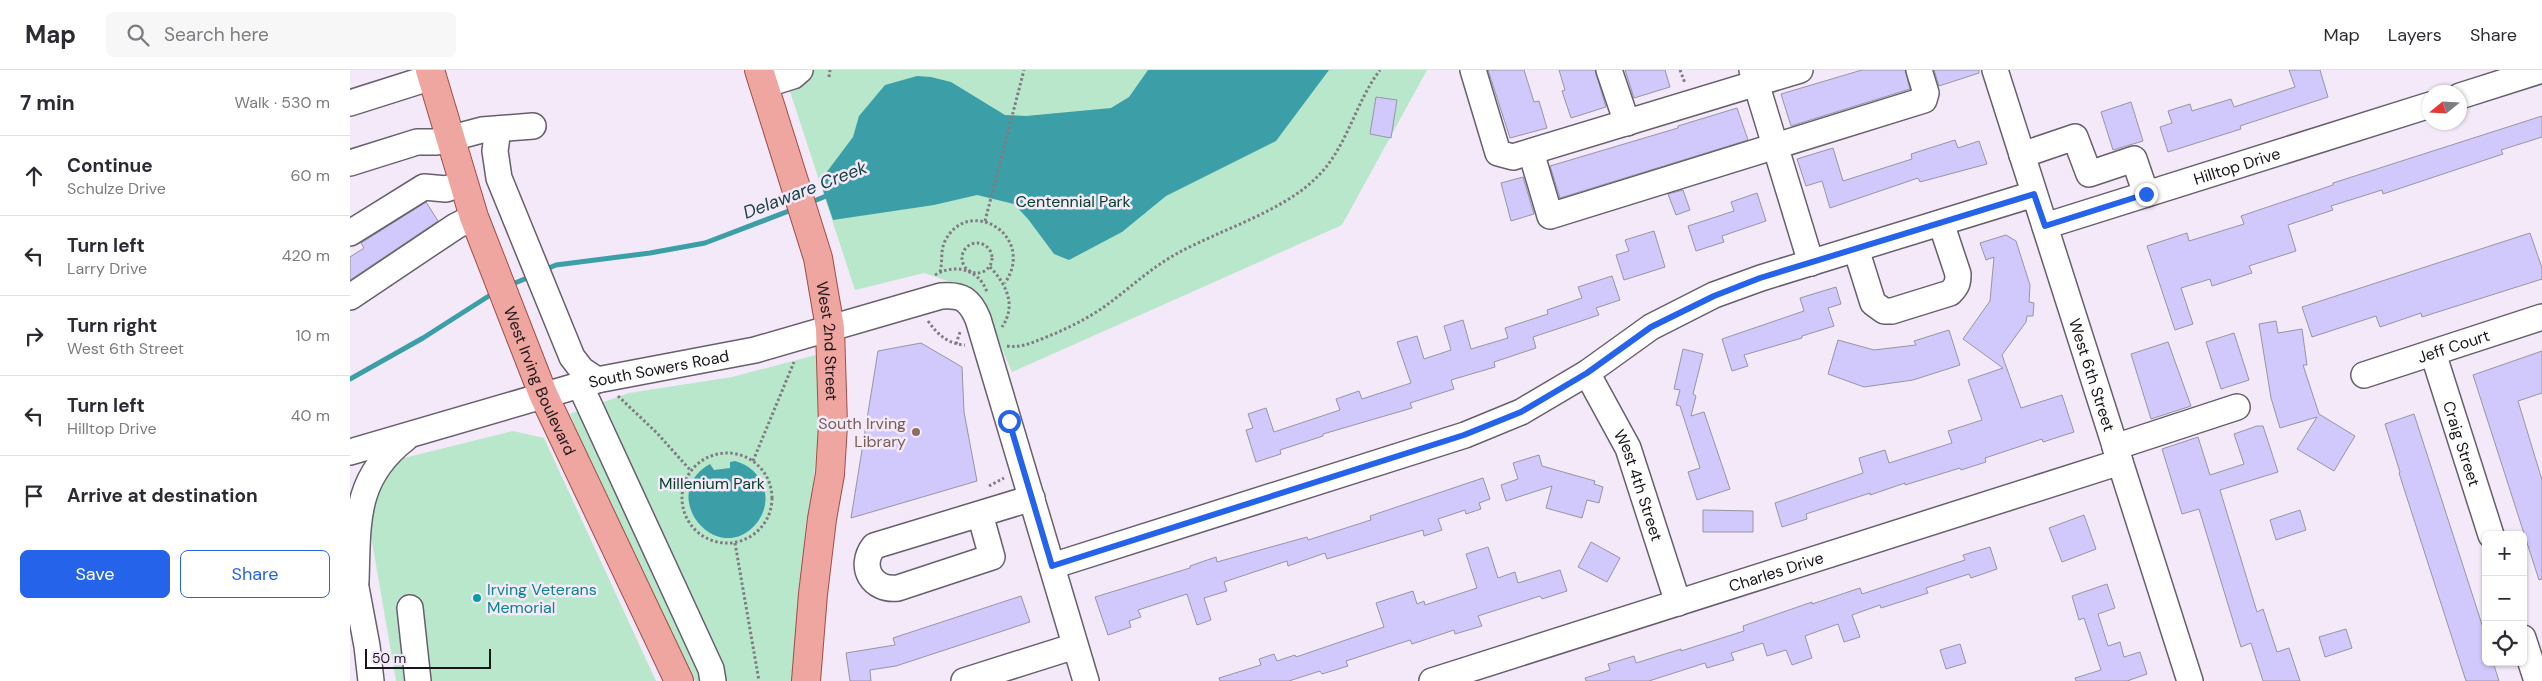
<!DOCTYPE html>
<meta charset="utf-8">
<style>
body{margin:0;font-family:"DM Sans",sans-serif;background:#f7f7f7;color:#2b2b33}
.controls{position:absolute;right:15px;bottom:15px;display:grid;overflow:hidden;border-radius:8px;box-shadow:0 1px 4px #0004}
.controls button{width:45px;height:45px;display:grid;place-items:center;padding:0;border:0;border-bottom:1px solid #e1e1e2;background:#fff;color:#2b2b33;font:25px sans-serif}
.compass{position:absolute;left:2072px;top:15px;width:45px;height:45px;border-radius:50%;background:#fff;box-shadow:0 1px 4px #0004;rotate:252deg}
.scale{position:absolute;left:15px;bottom:12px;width:126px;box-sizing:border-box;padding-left:5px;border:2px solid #1a161b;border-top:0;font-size:14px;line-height:18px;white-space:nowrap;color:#1a161b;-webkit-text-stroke:4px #f3e9f8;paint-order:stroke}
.stop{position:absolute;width:15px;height:15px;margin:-11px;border:4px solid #2563eb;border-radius:50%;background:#fff}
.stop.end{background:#2563eb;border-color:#fff;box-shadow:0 1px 5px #0008}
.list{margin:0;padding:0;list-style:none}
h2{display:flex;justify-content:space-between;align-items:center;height:65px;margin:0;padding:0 20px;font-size:21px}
h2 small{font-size:16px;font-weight:400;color:#7c7c81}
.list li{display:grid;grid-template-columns:32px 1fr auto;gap:15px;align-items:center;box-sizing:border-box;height:80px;padding:0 20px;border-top:1px solid #e1e1e2}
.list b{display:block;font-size:19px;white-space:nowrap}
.list p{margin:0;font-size:16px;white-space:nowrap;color:#7c7c81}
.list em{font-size:16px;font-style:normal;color:#7c7c81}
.actions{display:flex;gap:10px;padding:15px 20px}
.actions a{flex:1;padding:11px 0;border:1px solid #2563eb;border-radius:8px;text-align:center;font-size:18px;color:#2563eb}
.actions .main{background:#2563eb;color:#fff}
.icon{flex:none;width:28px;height:28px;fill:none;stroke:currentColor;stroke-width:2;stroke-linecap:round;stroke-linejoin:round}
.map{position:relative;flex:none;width:2192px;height:611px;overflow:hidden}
header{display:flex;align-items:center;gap:30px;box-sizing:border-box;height:70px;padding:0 25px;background:#fff;border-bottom:1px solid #e1e1e2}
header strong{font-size:24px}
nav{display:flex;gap:28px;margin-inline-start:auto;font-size:18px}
.search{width:350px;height:45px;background:#f7f7f7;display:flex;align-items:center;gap:12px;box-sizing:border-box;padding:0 18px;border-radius:8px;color:#7c7c81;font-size:19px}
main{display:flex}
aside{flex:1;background:#fff}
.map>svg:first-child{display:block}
</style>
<header>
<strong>Map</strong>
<div class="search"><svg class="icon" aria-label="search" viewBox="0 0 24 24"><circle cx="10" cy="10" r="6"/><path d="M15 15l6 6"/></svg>Search here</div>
<nav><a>Map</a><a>Layers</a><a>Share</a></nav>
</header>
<main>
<aside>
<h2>7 min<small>Walk · 530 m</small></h2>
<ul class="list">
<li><svg class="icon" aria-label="ahead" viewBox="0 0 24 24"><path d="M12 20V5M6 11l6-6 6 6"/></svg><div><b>Continue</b><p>Schulze Drive</p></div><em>60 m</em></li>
<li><svg class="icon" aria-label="left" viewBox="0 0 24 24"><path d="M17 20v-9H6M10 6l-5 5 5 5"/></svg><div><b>Turn left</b><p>Larry Drive</p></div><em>420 m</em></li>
<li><svg class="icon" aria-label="right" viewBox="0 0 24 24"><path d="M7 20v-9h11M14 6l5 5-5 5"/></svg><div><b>Turn right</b><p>West 6th Street</p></div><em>10 m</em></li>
<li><svg class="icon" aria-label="left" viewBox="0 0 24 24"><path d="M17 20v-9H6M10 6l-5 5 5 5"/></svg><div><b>Turn left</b><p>Hilltop Drive</p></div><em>40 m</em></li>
<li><svg class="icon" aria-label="arrive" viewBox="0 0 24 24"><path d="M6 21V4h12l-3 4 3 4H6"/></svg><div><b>Arrive at destination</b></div></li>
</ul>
<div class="actions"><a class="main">Save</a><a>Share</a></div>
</aside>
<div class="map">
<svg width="2192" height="611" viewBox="0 0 2192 611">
<rect width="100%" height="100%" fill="#f3e9f8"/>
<g fill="#b8e7cc">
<path d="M 433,0 L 1077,0 L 992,155 L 662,302 L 627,221 L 574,203 L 505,220 Z"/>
<path d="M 466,285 L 470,344 L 453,519 L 448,611 L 345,611 L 247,408 L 220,344 L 279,323 L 382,307 Z"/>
<path d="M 163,361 L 194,368 L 306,611 L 46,611 L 20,460 L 25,412 L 46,390 Z"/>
</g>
<g fill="#3c9fa8">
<path d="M 798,0 L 979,0 L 926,71 L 816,126 L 772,162 L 719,190 L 704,184 L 678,149 L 664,134 L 627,125 L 584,135 L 483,150 L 470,111 L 503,67 L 509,46 L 535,15 L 567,6 L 581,7 L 601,12 L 655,45 L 676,46 L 761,38 L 779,27 Z"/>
<path d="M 385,391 C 400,395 412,406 415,423 C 417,434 413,446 405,455 C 366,498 306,424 360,394 L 364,400 L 380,398 L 380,392 Z"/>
</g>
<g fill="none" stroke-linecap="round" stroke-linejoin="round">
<g stroke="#3c9fa8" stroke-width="5">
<path d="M 459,133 L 481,124"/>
<path d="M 194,200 L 206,195 L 300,183 L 355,173 L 444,139"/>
<path d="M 160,215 L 182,206"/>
<path d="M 0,309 L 73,268 L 145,222"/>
</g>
</g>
<g fill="#d1c8fc" stroke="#9895a4">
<path d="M 1138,0 L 1174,0 L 1184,32 L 1189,31 L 1197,58 L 1160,68 Z"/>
<path d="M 1209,0 L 1245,0 L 1256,37 L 1221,48 L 1212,21 L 1215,20 Z"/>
<path d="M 1275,0 L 1315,0 L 1320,17 L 1284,28 Z"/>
<path d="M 1512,0 L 1555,0 L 1560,19 L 1441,56 L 1431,24 Z"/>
<path d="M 1584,0 L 1629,0 L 1629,3 L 1589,16 Z"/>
<path d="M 1939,0 L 1970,0 L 1978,27 L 1890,56 L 1891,59 L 1818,82 L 1810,57 L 1822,53 L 1818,41 L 1840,34 L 1842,41 L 1881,29 L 1884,37 L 1945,17 Z"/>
<path d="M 1026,27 L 1047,30 L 1041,68 L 1020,64 Z"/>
<path d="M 1781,32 L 1793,71 L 1763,80 L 1751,42 Z"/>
<path d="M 1387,38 L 1398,70 L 1210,128 L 1200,96 L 1328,58 L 1328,56 Z"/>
<path d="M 2192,46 L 2192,67 L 2151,80 L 2153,84 L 2033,124 L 2032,120 L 1981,136 L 1983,140 L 1938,155 L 1946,181 L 1899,196 L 1902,203 L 1862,216 L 1860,209 L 1831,218 L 1843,254 L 1825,260 L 1797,176 L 1837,163 L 1839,171 L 1894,154 L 1891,146 L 1983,115 L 1983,113 Z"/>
<path d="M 1605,70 L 1608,78 L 1629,71 L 1637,94 L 1570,112 L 1568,108 L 1480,138 L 1472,111 L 1456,116 L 1447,89 L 1483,78 L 1493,111 L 1562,89 L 1561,84 Z"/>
<path d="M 1173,107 L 1184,144 L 1161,151 L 1151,113 Z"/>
<path d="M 1333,120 L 1340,140 L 1326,145 L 1318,124 Z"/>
<path d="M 1407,123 L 1416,151 L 1372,166 L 1374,172 L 1346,181 L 1338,156 L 1384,141 L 1381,132 Z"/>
<path d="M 76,132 L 88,151 L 0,210 L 0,187 L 14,178 L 11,173 Z"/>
<path d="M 1304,161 L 1315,197 L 1274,210 L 1266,185 L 1279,181 L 1275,170 Z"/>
<path d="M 2180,163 L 2192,198 L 2192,209 L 2072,247 L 2071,243 L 2030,257 L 2026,246 L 1962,267 L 1952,237 Z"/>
<path d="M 1656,165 L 1666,171 L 1680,215 L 1679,232 L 1684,233 L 1683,246 L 1677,246 L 1676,252 L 1652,285 L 1671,338 L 1712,325 L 1724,362 L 1693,372 L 1692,369 L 1635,388 L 1636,392 L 1611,400 L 1610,398 L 1555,415 L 1555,413 L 1520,425 L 1520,423 L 1456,444 L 1457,449 L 1432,457 L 1425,433 L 1513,403 L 1509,388 L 1535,380 L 1539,393 L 1602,373 L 1598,361 L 1632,350 L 1618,310 L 1653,298 L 1613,269 L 1640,231 L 1644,187 L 1636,190 L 1630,173 Z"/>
<path d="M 1262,206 L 1270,230 L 1246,238 L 1249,245 L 1183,267 L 1186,278 L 1144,292 L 1145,297 L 1101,310 L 1104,319 L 1060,333 L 1062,338 L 973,364 L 973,366 L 930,380 L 931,384 L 906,392 L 896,360 L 903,358 L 898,344 L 916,338 L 924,362 L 990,340 L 986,329 L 1009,321 L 1012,329 L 1061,313 L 1047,272 L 1067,266 L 1074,289 L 1101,280 L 1094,256 L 1113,250 L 1121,279 L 1158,268 L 1155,258 L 1198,244 L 1197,240 L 1232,228 L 1228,217 Z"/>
<path d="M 1486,217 L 1491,234 L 1478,238 L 1484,256 L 1452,266 L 1452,268 L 1394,285 L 1398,296 L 1382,301 L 1372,269 L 1454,241 L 1450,228 Z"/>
<path d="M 1926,251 L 1928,263 L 1952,259 L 1957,295 L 1953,295 L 1969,344 L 2005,366 L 1984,401 L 1947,379 L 1967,347 L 1930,358 L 1921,328 L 1909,254 Z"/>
<path d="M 1599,260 L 1610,295 L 1563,310 L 1514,317 L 1478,304 L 1488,270 L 1524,280 L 1566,275 L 1564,271 Z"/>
<path d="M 1884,263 L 1899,310 L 1871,319 L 1856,272 Z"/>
<path d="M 1818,272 L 1841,336 L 1801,349 L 1781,284 Z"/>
<path d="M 571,273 L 612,297 L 614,342 L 627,411 L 501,448 L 528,281 Z"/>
<path d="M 1333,279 L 1353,284 L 1343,324 L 1346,326 L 1341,346 L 1354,342 L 1380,419 L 1347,430 L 1338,402 L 1350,398 L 1330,336 L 1326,335 L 1330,320 L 1324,319 Z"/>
<path d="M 2192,281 L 2192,323 L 2168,331 L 2192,410 L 2192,509 L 2189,510 L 2123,305 Z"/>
<path d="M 2064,344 L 2136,567 L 2136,592 L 2143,592 L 2149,611 L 2116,611 L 2049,403 L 2050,402 L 2035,354 Z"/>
<path d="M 1907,356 L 1913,356 L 1928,402 L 1870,420 L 1907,542 L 1913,539 L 1927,582 L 1939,578 L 1950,611 L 1913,611 L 1901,573 L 1891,577 L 1849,439 L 1832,444 L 1812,379 L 1848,367 L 1860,405 L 1894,394 L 1884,364 Z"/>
<path d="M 1189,385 L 1192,396 L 1245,411 L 1244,414 L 1253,417 L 1249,433 L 1237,430 L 1232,448 L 1196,438 L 1202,416 L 1156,431 L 1151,415 L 1168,409 L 1163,393 Z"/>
<path d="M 1133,408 L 1140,429 L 1129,433 L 1131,439 L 1116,444 L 1115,440 L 1088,449 L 1092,460 L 1074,466 L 1073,460 L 977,489 L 975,483 L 938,496 L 937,491 L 874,512 L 877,521 L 854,528 L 861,550 L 847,555 L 837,524 L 788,540 L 791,547 L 779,551 L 781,557 L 758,565 L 745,527 L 840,498 L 840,496 L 866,487 L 867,492 L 957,467 L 958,470 L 1021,450 L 1020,446 Z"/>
<path d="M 1353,440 L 1403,441 L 1403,462 L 1353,462 Z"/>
<path d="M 1950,440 L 1956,460 L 1926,470 L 1920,450 Z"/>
<path d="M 1734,445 L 1746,479 L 1712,492 L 1699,458 Z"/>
<path d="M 1241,472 L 1270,488 L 1257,512 L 1228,497 Z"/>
<path d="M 1138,477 L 1148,508 L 1165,502 L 1168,513 L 1210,500 L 1217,521 L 1192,529 L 1190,526 L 1128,546 L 1132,556 L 1105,564 L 1104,560 L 1062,574 L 1060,570 L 996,591 L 998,596 L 972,604 L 970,601 L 939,611 L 870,611 L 869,608 L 911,595 L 909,589 L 924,584 L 927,591 L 945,585 L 946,587 L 1034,557 L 1026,533 L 1063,521 L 1067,534 L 1074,531 L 1075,535 L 1127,518 L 1116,484 Z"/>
<path d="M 1640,477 L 1647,499 L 1621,508 L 1619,504 L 1576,518 L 1578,523 L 1531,538 L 1530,535 L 1502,545 L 1510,567 L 1494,572 L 1488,554 L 1455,566 L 1462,588 L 1442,595 L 1436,580 L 1417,586 L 1413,573 L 1381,583 L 1384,590 L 1357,598 L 1355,593 L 1299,611 L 1236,611 L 1235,608 L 1260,600 L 1258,594 L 1284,586 L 1286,593 L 1331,579 L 1331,581 L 1394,561 L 1393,556 L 1462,532 L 1462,534 L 1510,518 L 1512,524 L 1615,490 L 1613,485 Z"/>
<path d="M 1757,514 L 1765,538 L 1748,544 L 1758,576 L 1770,572 L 1774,587 L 1790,582 L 1797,604 L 1777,611 L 1726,611 L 1725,608 L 1751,600 L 1734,548 L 1729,550 L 1722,526 Z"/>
<path d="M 671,526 L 680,552 L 546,596 L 520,600 L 521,611 L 500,611 L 496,583 L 545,575 L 543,568 Z"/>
<path d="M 1996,559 L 2002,578 L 1975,587 L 1969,567 Z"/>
<path d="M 1610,574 L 1616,593 L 1596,599 L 1590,580 Z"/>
</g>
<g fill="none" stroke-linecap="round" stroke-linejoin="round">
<g stroke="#685f6c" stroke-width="28">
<g id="minor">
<path d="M 1123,0 L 1148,83 L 1163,87 L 1450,0"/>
<path d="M 1259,0 L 1277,53"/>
<path d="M 1402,0 L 1461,193"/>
<path id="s1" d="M 1645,0 L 1840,611"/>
<path d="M 414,15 L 443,6 L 450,0"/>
<path d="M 2110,26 L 2192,0"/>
<path d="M 0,33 L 82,7"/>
<path d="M 148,59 L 145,81 L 149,108 L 222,287 L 232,300 L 247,310"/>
<path d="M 1181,82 L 1200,146 L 1574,30 L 1576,23 L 1569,0"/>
<path d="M 1672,85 L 1725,67 L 1739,104 L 1784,89 L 1796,124"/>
<path d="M 0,93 L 67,72 L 87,72 L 132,60 L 183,56"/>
<path id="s2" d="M 1695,156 L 2080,35"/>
<path d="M 0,163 L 74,117 L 96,119 L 113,113"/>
<path d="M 1506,179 L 1523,233 L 1534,241 L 1542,241 L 1600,223 C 1607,216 1608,213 1608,204 L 1591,153"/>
<path d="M 0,227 L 106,156 L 124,147"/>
<path id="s3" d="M 2083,283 L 2141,465"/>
<path id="s4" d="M 1237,303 L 1278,378 L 1328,533"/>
<path id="s5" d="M 2014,305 L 2192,247"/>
<path d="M 230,315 L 361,599 L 363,611"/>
<path d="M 1765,377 L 1887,337"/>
<path id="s6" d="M 0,382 L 247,310 L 405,280 L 591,226 C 612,224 620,230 628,249 L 736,611"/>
<path d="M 630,444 L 642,487 L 548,518 C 522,521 508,497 524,476 L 682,428"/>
<path d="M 2,496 L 17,576 L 21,611"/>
<path d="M 702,496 L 1115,365 L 1171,342 L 1237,303 L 1301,257 L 1364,225 L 1411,208 L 1684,124"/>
<path d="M 6,511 C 8,451 4,408 56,368"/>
<path d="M 60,538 L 68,611"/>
<path d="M 2173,568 L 2187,611"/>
<path d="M 614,611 L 725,576"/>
<path id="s7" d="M 1082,611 L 1770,392"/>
</g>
</g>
<g stroke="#9f4d48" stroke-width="30">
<g id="major">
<path id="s8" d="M 80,0 L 124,147 L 193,324 L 329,611"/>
<path id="s9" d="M 409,0 L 468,188 L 480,258 L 483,355 L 480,404 L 472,449 L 463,524 L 456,611"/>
</g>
</g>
<g stroke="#817a84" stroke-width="3" stroke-dasharray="2.5 2.5" stroke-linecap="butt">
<path d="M 1330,0 L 1335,13"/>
<path d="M 479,7 L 480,0"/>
<path d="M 635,151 L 674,0"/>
<circle cx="627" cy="188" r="15"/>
<path d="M 640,197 C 656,214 667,235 652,257"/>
<path d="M 590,202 C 593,191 590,181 595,171 C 618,125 687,165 655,213"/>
<path d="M 585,205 C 605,193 629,199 637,222"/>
<path d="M 578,251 C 588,265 598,274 615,275"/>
<path d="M 606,274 L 610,262"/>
<path d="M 657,276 C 671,278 681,273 694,268 C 714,260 733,251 751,239 C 777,221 800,198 828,183 C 870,160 934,141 967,107 C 997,78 1005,33 1030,0"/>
<path d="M 268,326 L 307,363 L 341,401"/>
<circle cx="377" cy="428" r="45"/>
<path d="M 403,391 L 444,292"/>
<path d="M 639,416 L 654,408"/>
<path d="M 385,473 L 409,611"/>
</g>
<use href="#minor" stroke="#fff" stroke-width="25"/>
<use href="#major" stroke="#f0a6a0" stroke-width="28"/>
</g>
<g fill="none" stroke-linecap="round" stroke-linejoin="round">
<path stroke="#2563eb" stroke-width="6" d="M 659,351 L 702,496 L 1114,365 L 1171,342 L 1237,303 L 1301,257 L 1364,226 L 1410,208 L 1684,124 L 1695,156 L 1796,124"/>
</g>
<circle fill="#8d6e63" stroke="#f3e9f8" stroke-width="2" cx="566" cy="362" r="5"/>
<circle fill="#0f9aa8" stroke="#f3e9f8" stroke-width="2" cx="127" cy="528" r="5"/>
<g text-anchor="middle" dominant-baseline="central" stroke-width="5" stroke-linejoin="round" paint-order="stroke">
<g font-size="16" fill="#1a161b" stroke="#f3e9f8">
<text stroke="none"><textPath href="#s2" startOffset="201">Hilltop Drive</textPath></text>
<text stroke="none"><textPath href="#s9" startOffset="281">West 2nd Street</textPath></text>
<text stroke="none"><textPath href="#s5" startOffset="94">Jeff Court</textPath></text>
<text stroke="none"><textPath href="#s6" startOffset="320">South Sowers Road</textPath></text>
<text stroke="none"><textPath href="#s1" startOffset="320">West 6th Street</textPath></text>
<text stroke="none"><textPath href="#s8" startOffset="330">West Irving Boulevard</textPath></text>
<text stroke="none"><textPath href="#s3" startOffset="95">Craig Street</textPath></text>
<text stroke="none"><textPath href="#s4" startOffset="124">West 4th Street</textPath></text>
<text stroke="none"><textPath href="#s7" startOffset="361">Charles Drive</textPath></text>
</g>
<g font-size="16" fill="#07422a" stroke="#f3e9f8">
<text x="723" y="131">Centennial Park</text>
<text x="362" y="413">Millenium Park</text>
</g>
<g font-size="16" fill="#785e54" stroke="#f3e9f8" text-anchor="end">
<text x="556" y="353">South Irving<tspan x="556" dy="18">Library</tspan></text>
</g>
<g font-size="16" fill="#0d838f" stroke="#f3e9f8" text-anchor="start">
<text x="137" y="519">Irving Veterans<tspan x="137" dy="18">Memorial</tspan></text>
</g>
<g font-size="18" font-style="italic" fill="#164246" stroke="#f3e9f8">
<text transform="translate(455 120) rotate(-21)">Delaware Creek</text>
</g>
</g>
</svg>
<div class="controls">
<button>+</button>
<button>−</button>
<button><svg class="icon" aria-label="locate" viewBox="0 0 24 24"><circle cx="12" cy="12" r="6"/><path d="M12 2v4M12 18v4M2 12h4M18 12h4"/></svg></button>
</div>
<svg class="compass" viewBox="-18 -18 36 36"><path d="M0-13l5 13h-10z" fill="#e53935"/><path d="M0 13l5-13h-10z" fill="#7c7c81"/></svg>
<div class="scale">50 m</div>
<div class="stop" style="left:659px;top:351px"></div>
<div class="stop end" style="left:1796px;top:124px"></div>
</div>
</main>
